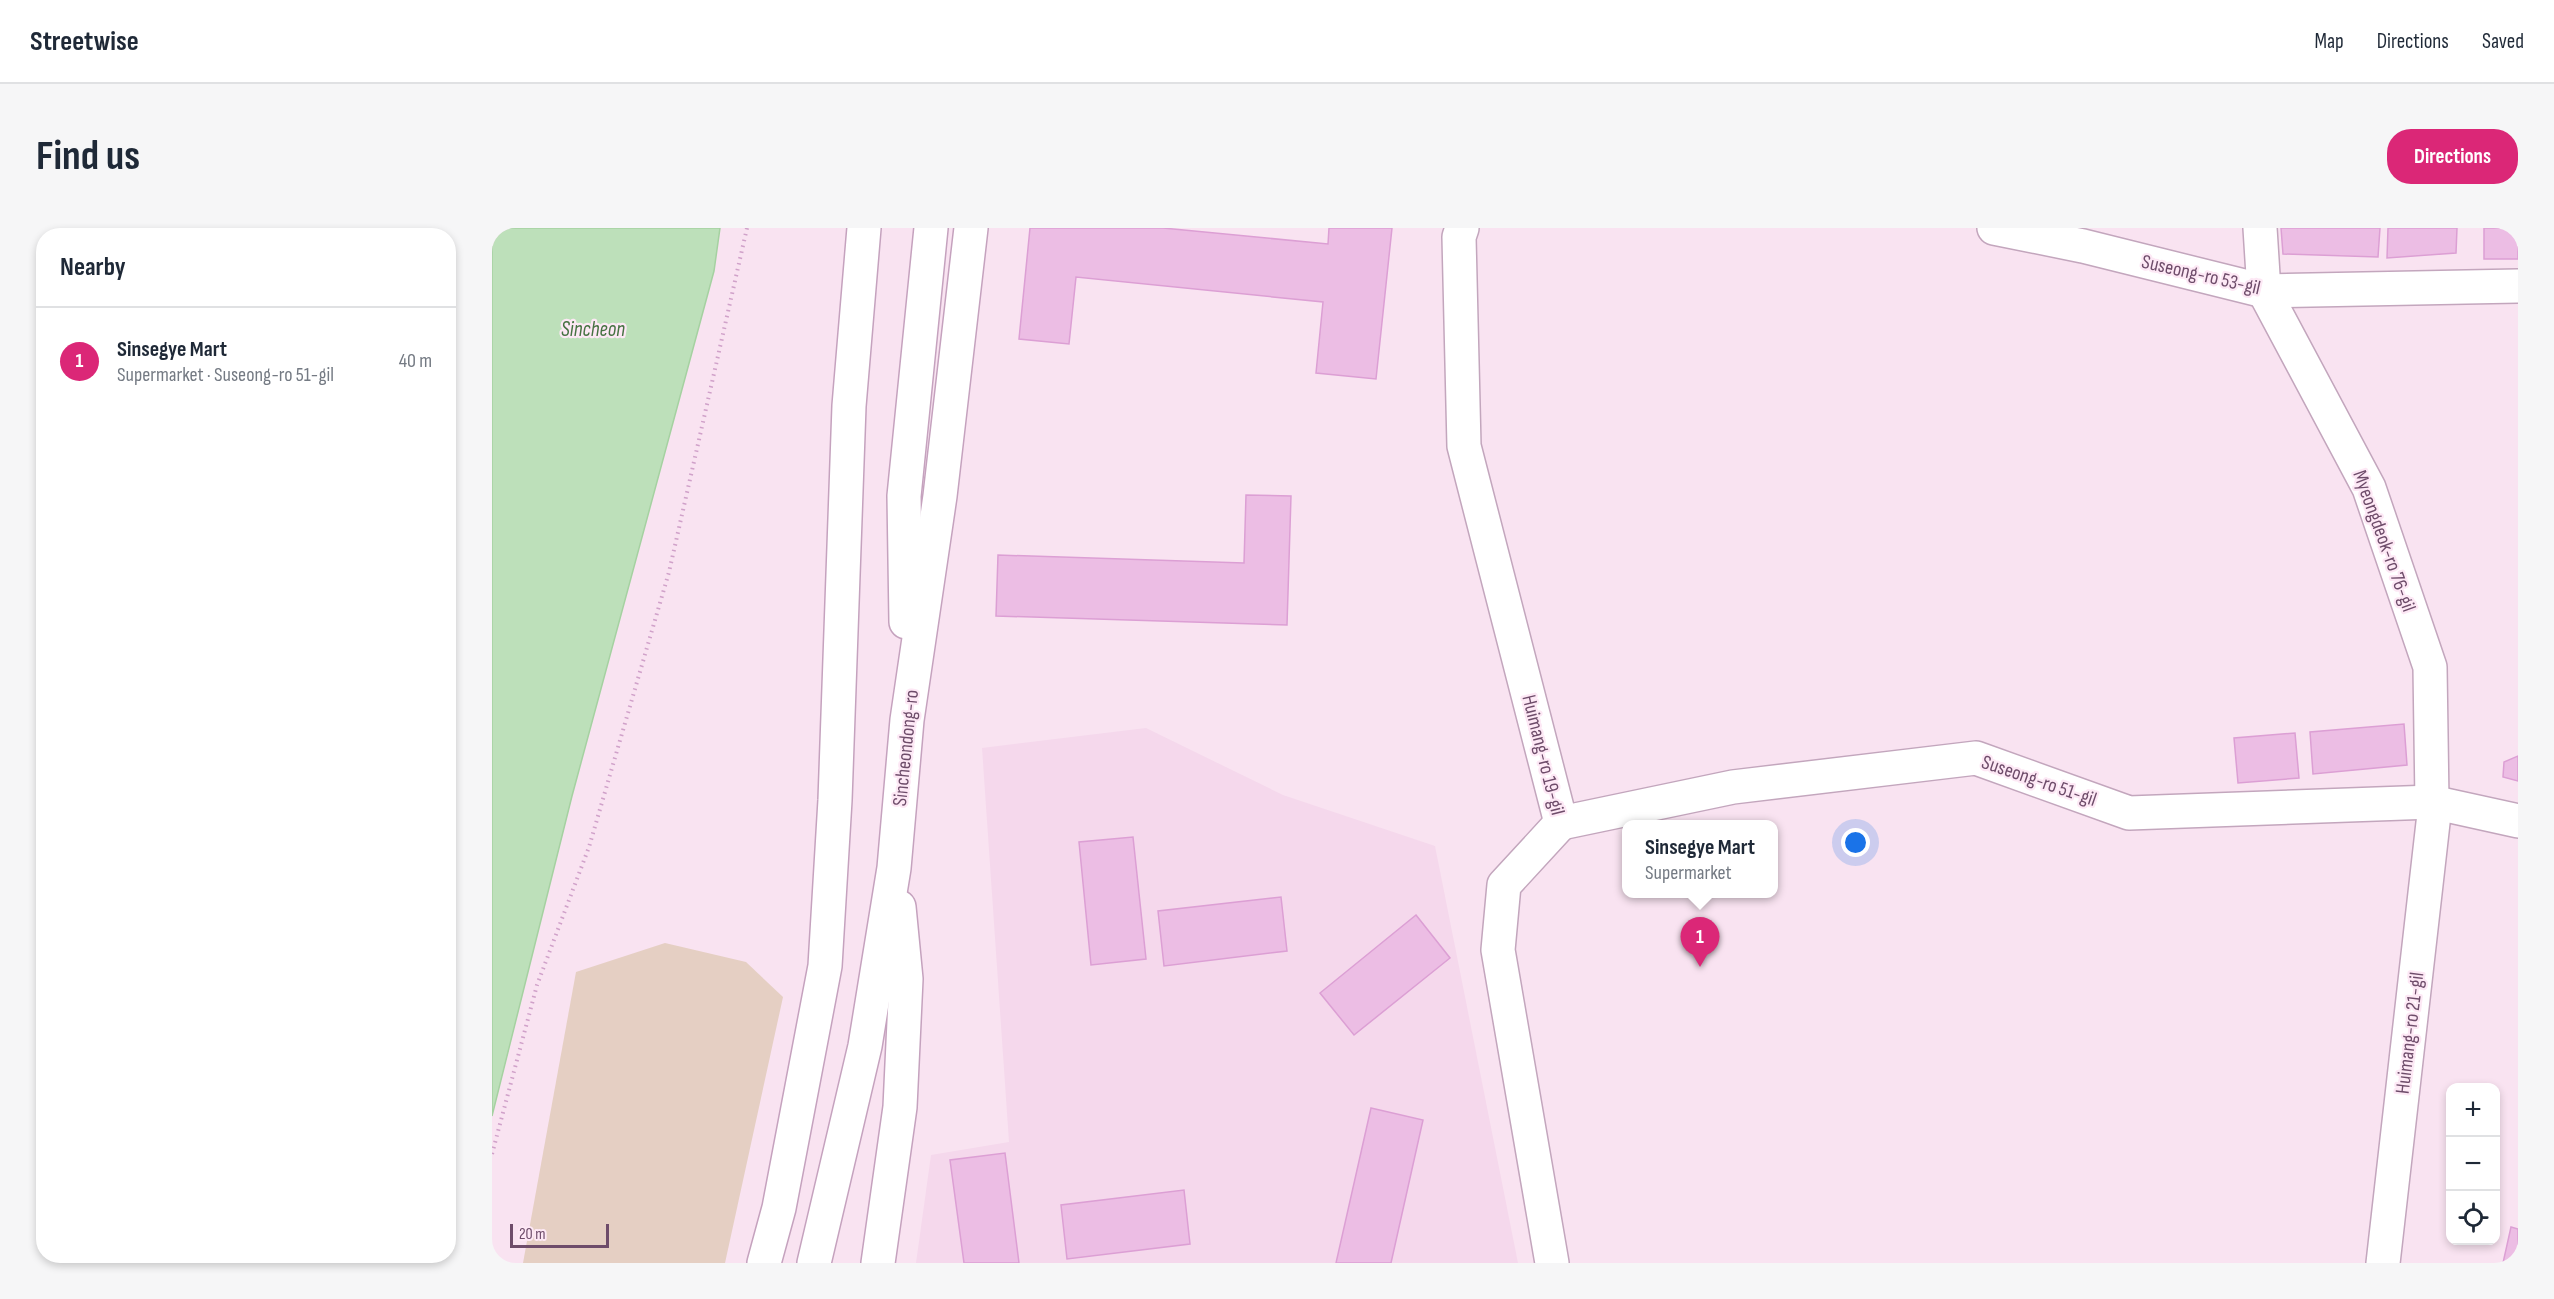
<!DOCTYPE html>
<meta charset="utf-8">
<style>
body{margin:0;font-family:"Sofia Sans Condensed",sans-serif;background:#f6f6f7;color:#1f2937}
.controls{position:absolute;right:18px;bottom:18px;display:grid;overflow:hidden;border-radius:12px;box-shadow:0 3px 9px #0003}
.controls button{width:54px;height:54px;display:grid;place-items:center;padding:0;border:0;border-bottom:2px solid #e0e1e3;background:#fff;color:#1f2937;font:30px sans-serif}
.scale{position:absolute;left:18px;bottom:15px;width:99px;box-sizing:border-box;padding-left:6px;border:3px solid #6e4c6a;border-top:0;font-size:16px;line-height:21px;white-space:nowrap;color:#6e4c6a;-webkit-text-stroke:4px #fde8f5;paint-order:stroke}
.you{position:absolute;left:1364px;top:615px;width:21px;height:21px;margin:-15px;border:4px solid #fff;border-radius:50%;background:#1a73e8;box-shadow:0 0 0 9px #1a73e833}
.badge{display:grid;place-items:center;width:39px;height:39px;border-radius:50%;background:#db2777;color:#fff;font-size:20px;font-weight:700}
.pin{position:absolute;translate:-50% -50px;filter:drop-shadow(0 2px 3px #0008)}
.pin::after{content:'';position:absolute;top:32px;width:21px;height:18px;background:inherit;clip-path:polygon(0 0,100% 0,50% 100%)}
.popup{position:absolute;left:1130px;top:592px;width:156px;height:78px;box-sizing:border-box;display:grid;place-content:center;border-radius:12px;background:#fff;filter:drop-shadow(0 2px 4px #0005);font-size:20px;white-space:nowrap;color:#747a83}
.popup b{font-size:22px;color:#1f2937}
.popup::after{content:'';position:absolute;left:50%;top:100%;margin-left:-12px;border:12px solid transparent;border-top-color:#fff}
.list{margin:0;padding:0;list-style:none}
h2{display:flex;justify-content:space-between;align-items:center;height:78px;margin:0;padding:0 24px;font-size:26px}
h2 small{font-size:20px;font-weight:400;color:#747a83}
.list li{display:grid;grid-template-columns:39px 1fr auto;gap:18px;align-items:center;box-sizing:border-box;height:108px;padding:0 24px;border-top:2px solid #e0e1e3}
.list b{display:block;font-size:22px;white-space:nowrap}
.list p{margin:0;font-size:20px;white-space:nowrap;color:#747a83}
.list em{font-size:20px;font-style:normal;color:#747a83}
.icon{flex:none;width:33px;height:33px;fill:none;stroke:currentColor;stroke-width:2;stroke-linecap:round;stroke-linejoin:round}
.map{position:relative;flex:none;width:2026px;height:1035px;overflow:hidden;border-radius:24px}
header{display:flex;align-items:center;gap:36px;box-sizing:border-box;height:84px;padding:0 30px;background:#fff;border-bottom:2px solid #e0e1e3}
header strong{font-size:28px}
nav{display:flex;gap:33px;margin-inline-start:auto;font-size:21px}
.intro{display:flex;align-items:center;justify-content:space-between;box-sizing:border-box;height:144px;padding:0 36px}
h1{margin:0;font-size:42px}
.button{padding:15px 27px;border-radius:24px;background:#db2777;color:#fff;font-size:21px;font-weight:700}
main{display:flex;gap:36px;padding:0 36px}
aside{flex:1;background:#fff;border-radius:24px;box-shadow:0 3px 9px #0003}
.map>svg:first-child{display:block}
</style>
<header>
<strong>Streetwise</strong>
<nav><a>Map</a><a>Directions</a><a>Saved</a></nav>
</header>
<div class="intro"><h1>Find us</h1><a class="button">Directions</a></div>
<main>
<aside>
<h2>Nearby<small></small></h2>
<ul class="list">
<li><span class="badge">1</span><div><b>Sinsegye Mart</b><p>Supermarket · Suseong-ro 51-gil</p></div><em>40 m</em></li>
</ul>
</aside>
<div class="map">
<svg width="2026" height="1035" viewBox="0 0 2026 1035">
<rect width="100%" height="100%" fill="#f9e3f1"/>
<path fill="#f5d8ec" d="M 654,500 L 791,567 L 943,618 L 1026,1035 L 424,1035 L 439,927 L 517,914 L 490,520 Z"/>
<path fill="#e5cfc3" d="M 173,715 L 254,734 L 291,769 L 233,1035 L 31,1035 L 84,744 Z"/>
<path fill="#bde0ba" stroke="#a5d1a1" stroke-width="1.5" d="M 0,0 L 228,0 L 222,43 L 80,568 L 0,888 Z"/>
<g fill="#ecbde4" stroke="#dc9fd4" stroke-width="1.5">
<path d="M 538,0 L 671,0 L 836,16 L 837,0 L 900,0 L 884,151 L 824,145 L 831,74 L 584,49 L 577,116 L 527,111 Z"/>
<path d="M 1789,0 L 1888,0 L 1886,29 L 1791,26 Z"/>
<path d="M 1896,0 L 1965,0 L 1964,25 L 1895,30 Z"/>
<rect x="1992" y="0" width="34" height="31"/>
<path d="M 754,267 L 799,268 L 795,397 L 504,388 L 506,327 L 752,335 Z"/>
<path d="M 1912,496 L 1915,537 L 1821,546 L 1818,504 Z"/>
<path d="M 1803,505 L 1807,550 L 1746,555 L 1742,510 Z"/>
<path d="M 2026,528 L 2026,553 L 2011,549 L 2012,534 Z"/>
<path d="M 641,609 L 654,731 L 599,737 L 587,614 Z"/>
<path d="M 789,669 L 795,723 L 672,738 L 666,683 Z"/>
<path d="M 924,687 L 958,730 L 862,807 L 828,765 Z"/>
<path d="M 879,880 L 931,892 L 899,1035 L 844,1035 Z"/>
<path d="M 513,925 L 527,1035 L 472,1035 L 458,932 Z"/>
<path d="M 692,962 L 698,1016 L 575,1031 L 569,977 Z"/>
<path d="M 2019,999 L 2026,1001 L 2026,1035 L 2011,1035 Z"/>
</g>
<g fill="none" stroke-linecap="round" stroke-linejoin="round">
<g stroke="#c3a6bd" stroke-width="36">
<g id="street">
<path d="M 970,0 L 967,9 L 972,218 L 1069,595"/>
<path d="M 1502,0 L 1591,18 L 1772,63 L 2026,58"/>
<path d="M 1768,0 L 1772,63 L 1877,260 L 1938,439 L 1940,574 L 1942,586 L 1891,1035"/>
<path d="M 1069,595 L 1241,559 L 1484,530 L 1637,585 L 1940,574 L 2026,593"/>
<path d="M 1060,1035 L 1006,722 L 1012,657 L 1069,595"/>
</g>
</g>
<g stroke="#c5a2be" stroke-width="36">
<g id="secondary">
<path d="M 414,394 L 412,268 L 439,0"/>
<path d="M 272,1035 L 287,980 L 333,738 L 343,572 L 357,178 L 372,0"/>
<path d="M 322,1035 L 373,818 L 402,640 L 415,492 L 448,268 L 479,0"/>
<path d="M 386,1035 L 408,879 L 414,751 L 407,679"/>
</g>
</g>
<path stroke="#d0a1c9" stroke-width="4" stroke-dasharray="1.5 4.5" stroke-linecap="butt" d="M 0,926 L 45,757 L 97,619 L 177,344 L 255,0"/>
<use href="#street" stroke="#fff" stroke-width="33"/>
<use href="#secondary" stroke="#fff" stroke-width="33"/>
</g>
<g text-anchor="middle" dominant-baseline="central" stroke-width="4.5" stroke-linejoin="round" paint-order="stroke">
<g font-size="20" fill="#6e4c6a" stroke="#fde8f5">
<text transform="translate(1709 47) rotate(13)">Suseong-ro 53-gil</text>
<text transform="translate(1892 313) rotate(70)">Myeongdeok-ro 76-gil</text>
<text transform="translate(414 520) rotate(-84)">Sincheondong-ro</text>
<text transform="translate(1051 527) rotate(76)">Huimang-ro 19-gil</text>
<text transform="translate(1547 553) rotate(19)">Suseong-ro 51-gil</text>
<text transform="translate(1918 805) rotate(-83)">Huimang-ro 21-gil</text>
</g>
<g font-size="21" font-style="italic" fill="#467242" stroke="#fde8f5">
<text x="101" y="101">Sincheon</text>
</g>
</g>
</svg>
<div class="controls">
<button>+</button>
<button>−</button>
<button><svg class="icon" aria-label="locate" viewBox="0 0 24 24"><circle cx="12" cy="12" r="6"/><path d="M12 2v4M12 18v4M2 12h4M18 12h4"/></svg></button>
</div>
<div class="scale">20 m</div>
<div class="you"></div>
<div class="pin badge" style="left:1208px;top:739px">1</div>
<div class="popup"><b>Sinsegye Mart</b>Supermarket</div>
</div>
</main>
